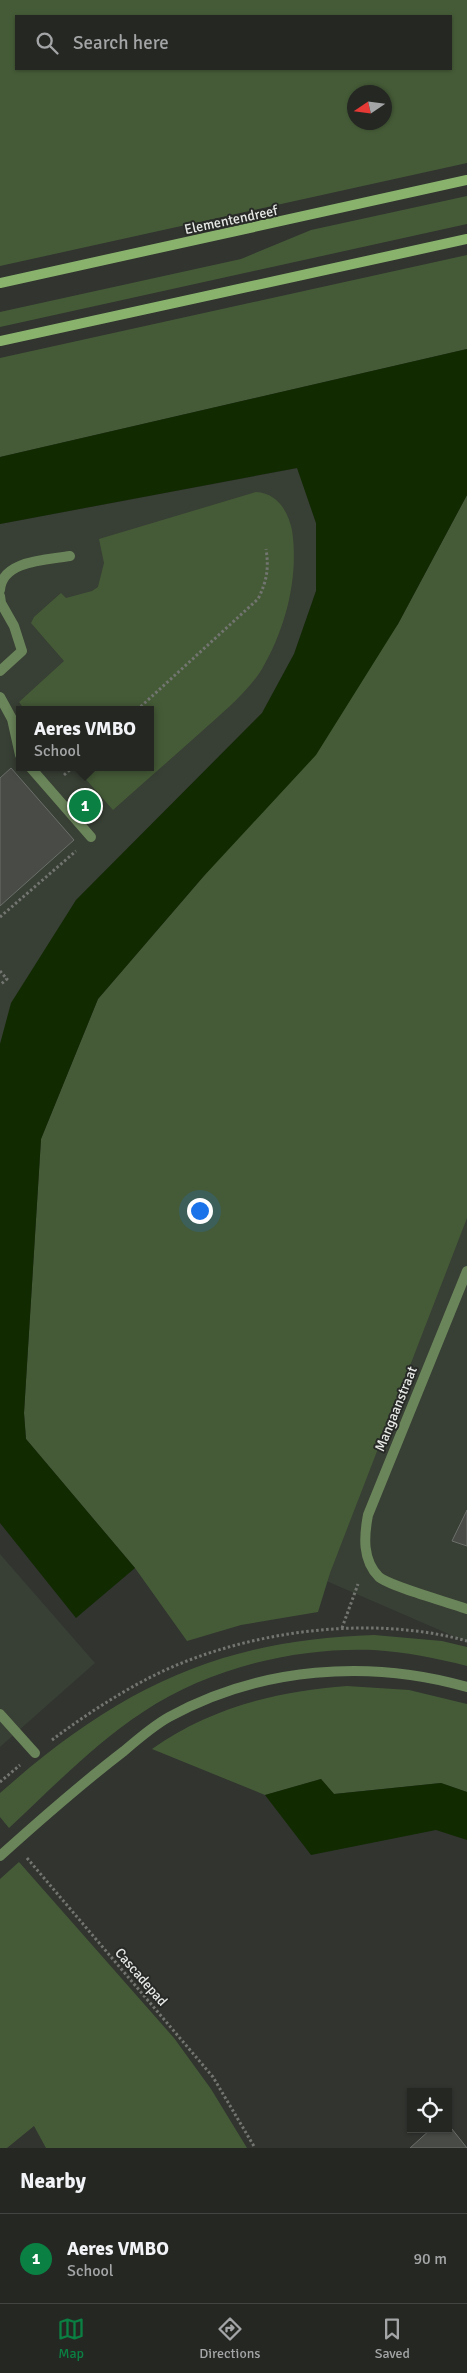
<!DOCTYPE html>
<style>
body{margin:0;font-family:Signika,sans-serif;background:#2d2f2b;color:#f1f3f6}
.controls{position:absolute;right:15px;bottom:15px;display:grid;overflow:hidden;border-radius:0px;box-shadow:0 1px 4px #0004}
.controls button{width:45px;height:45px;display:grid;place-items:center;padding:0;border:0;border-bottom:1px solid #424441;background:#252723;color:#f1f3f6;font:25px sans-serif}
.compass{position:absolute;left:347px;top:85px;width:45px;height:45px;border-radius:50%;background:#252723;box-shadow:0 1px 4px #0004;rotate:257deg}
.you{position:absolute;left:199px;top:1210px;width:18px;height:18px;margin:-12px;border:4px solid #fff;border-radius:50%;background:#1a73e8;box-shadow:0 0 0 8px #1a73e833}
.badge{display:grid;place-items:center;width:32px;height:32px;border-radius:50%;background:#0b8043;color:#fff;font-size:16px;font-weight:700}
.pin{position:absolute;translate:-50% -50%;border:2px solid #fff;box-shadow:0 1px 5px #0006}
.popup{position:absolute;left:16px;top:706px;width:138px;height:65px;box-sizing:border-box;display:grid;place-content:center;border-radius:0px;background:#252723;filter:drop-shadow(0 1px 4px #0005);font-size:16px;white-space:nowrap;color:#a3a5a6}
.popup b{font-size:19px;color:#f1f3f6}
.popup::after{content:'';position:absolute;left:50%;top:100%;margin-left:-10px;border:10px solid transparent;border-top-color:#252723}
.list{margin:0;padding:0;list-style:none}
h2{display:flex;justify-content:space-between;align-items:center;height:65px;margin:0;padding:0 20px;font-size:21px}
h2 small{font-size:16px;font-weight:400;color:#a3a5a6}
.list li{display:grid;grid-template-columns:32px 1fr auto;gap:15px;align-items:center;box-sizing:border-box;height:90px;padding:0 20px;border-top:1px solid #424441}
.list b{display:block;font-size:19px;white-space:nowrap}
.list p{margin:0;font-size:16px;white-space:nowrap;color:#a3a5a6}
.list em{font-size:16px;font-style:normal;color:#a3a5a6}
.icon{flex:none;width:28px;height:28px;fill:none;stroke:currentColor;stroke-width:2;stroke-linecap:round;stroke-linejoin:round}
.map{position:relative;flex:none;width:467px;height:2148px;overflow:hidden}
.search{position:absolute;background:#252723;box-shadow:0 1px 4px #0004;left:15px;right:15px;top:15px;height:55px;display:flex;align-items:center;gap:12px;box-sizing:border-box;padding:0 18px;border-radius:0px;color:#a3a5a6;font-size:19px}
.sheet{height:155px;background:#252723}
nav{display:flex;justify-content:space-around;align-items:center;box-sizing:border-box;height:70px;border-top:1px solid #424441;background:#252723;font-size:14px;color:#a3a5a6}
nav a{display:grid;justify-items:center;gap:2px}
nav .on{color:#0b8043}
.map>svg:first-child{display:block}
</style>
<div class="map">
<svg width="467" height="2148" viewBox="0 0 467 2148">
<rect width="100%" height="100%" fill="#31342f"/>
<g fill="#383f34" fill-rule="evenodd">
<path d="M 298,468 L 316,523 L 316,591 L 294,654 L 262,713 L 76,900 L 0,1044 L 0,524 ZM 20,710 L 150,710 L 150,767 L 20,767 Z"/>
<path d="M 467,1187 L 467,1642 L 324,1580 Z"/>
<path d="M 0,1554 L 95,1663 L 0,1747 Z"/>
</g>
<g fill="#455b37" fill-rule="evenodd">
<path d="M 0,0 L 467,0 L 467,163 L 0,266 ZM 16,16 L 451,16 L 451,69 L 16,69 ZM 354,92 L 384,92 L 384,122 L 354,122 Z"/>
<path d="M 467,196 L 467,224 L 0,327 L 0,312 L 241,259 L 311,230 Z"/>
<path d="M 467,255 L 467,349 L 0,457 L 0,358 Z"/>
<path d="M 256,492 C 277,493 288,511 292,530 C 299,577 286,628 262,669 C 248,692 221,714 201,732 C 172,758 142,784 113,810 L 75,767 L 150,767 L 150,710 L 25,710 L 19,702 L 64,661 L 31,623 L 34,617 L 61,593 L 66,598 L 92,591 L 98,587 L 104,563 L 99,539 Z"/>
<path d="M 467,495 L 467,1218 L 330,1573 L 318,1612 L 241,1625 L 187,1641 L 135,1568 L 26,1439 L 24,1413 L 41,1139 L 98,999 L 203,877 L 398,624 Z"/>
<path d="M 374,1635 L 442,1641 L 467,1647 L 467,1666 C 436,1658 405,1652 374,1650 C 295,1647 209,1668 143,1712 C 93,1745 51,1789 9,1828 L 0,1817 L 0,1793 C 117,1690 216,1640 374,1635 Z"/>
<path d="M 347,1686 L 409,1690 L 467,1704 L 467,1792 L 441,1783 L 334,1794 L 321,1779 L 265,1795 L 152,1749 C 210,1708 277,1691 347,1686 Z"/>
<path d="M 19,1862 L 174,2038 L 211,2089 L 247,2148 L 46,2148 L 34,2126 L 7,2148 L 0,2148 L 0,1879 Z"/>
</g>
<g fill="#112a00">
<path d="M 467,349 L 467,495 L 398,624 L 316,755 L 203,877 L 98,999 L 41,1139 L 24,1413 L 26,1439 L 135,1568 L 76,1618 L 0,1523 L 0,1044 L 11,1003 L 76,900 L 262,713 L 294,654 L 316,591 L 316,523 L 297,468 L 0,524 L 0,457 Z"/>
<path d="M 321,1779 L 334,1794 L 441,1783 L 467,1792 L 467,1840 L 436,1830 L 311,1855 L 265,1795 Z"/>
</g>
<g fill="#484b46" stroke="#6c6f6a">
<path d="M 11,768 L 74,840 L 0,906 L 0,778 Z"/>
<path d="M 467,1510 L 467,1546 L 452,1541 Z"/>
<path d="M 448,2124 L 467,2148 L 410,2148 L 431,2129 L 448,2129 Z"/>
</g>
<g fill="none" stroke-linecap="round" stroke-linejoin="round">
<g stroke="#727570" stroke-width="3" stroke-dasharray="2.5 2.5" stroke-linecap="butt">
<path d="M 137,710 L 258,599 C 267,581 269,568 266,549"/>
<path d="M 64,775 L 73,767"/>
<path d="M 0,917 L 76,851"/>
<path d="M 0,971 L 7,979 L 0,985"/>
<path d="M 342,1628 L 358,1584"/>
<path d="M 52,1740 C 81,1718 113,1697 145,1680 C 236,1632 367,1613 467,1641"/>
<path d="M 0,1782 L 20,1765"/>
<path d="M 27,1858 L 213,2077 L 255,2148"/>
</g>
<g stroke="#6a855a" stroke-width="10">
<path d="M 0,590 C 2,560 47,560 70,556"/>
<path d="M 0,596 L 1,603 L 14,626 L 22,651 L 0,671"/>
<path d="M 0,697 L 12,719 L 20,755"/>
<path d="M 30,767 L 91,837"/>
<path d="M 0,1856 C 40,1820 81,1784 124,1751 C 138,1739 153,1726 169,1717 C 260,1667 369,1659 467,1687"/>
</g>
<path stroke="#6a855a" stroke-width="10" d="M 0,1714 L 35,1753"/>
<path stroke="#6a855a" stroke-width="10" d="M 467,1271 L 368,1515 C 364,1536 362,1560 379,1577 C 389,1586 451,1603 467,1609"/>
<g stroke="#89b36d" stroke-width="10">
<path d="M 0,283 L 467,180"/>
<path d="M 0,341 L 467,239"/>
</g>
</g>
<g text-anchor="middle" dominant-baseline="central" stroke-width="4" stroke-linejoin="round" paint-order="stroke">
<g font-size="14" fill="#e7e9e6" stroke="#272a26">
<text transform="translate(231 220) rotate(-12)">Elementendreef</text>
<text transform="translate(396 1409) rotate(-68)">Mangaanstraat</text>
<text transform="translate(141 1977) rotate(49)">Cascadepad</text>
</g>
</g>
</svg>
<div class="controls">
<button><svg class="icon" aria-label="locate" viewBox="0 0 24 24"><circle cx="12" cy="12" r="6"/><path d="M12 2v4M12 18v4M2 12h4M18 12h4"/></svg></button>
</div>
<svg class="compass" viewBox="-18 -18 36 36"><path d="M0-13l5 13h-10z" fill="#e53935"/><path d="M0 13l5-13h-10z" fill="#a3a5a6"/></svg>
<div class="you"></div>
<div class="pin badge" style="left:85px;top:806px">1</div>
<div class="popup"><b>Aeres VMBO</b>School</div>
<div class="search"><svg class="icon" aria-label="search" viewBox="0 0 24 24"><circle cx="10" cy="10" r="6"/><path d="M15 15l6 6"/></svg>Search here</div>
</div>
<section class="sheet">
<h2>Nearby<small></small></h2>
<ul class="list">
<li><span class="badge">1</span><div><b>Aeres VMBO</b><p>School</p></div><em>90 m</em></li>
</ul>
</section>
<nav>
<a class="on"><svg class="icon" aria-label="map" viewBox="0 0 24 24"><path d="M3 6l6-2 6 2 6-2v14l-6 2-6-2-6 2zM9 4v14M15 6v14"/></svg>Map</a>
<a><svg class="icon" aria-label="directions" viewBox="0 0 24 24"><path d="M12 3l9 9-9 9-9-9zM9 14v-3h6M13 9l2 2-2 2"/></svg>Directions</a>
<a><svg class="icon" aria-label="saved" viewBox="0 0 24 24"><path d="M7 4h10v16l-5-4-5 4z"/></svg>Saved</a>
</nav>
